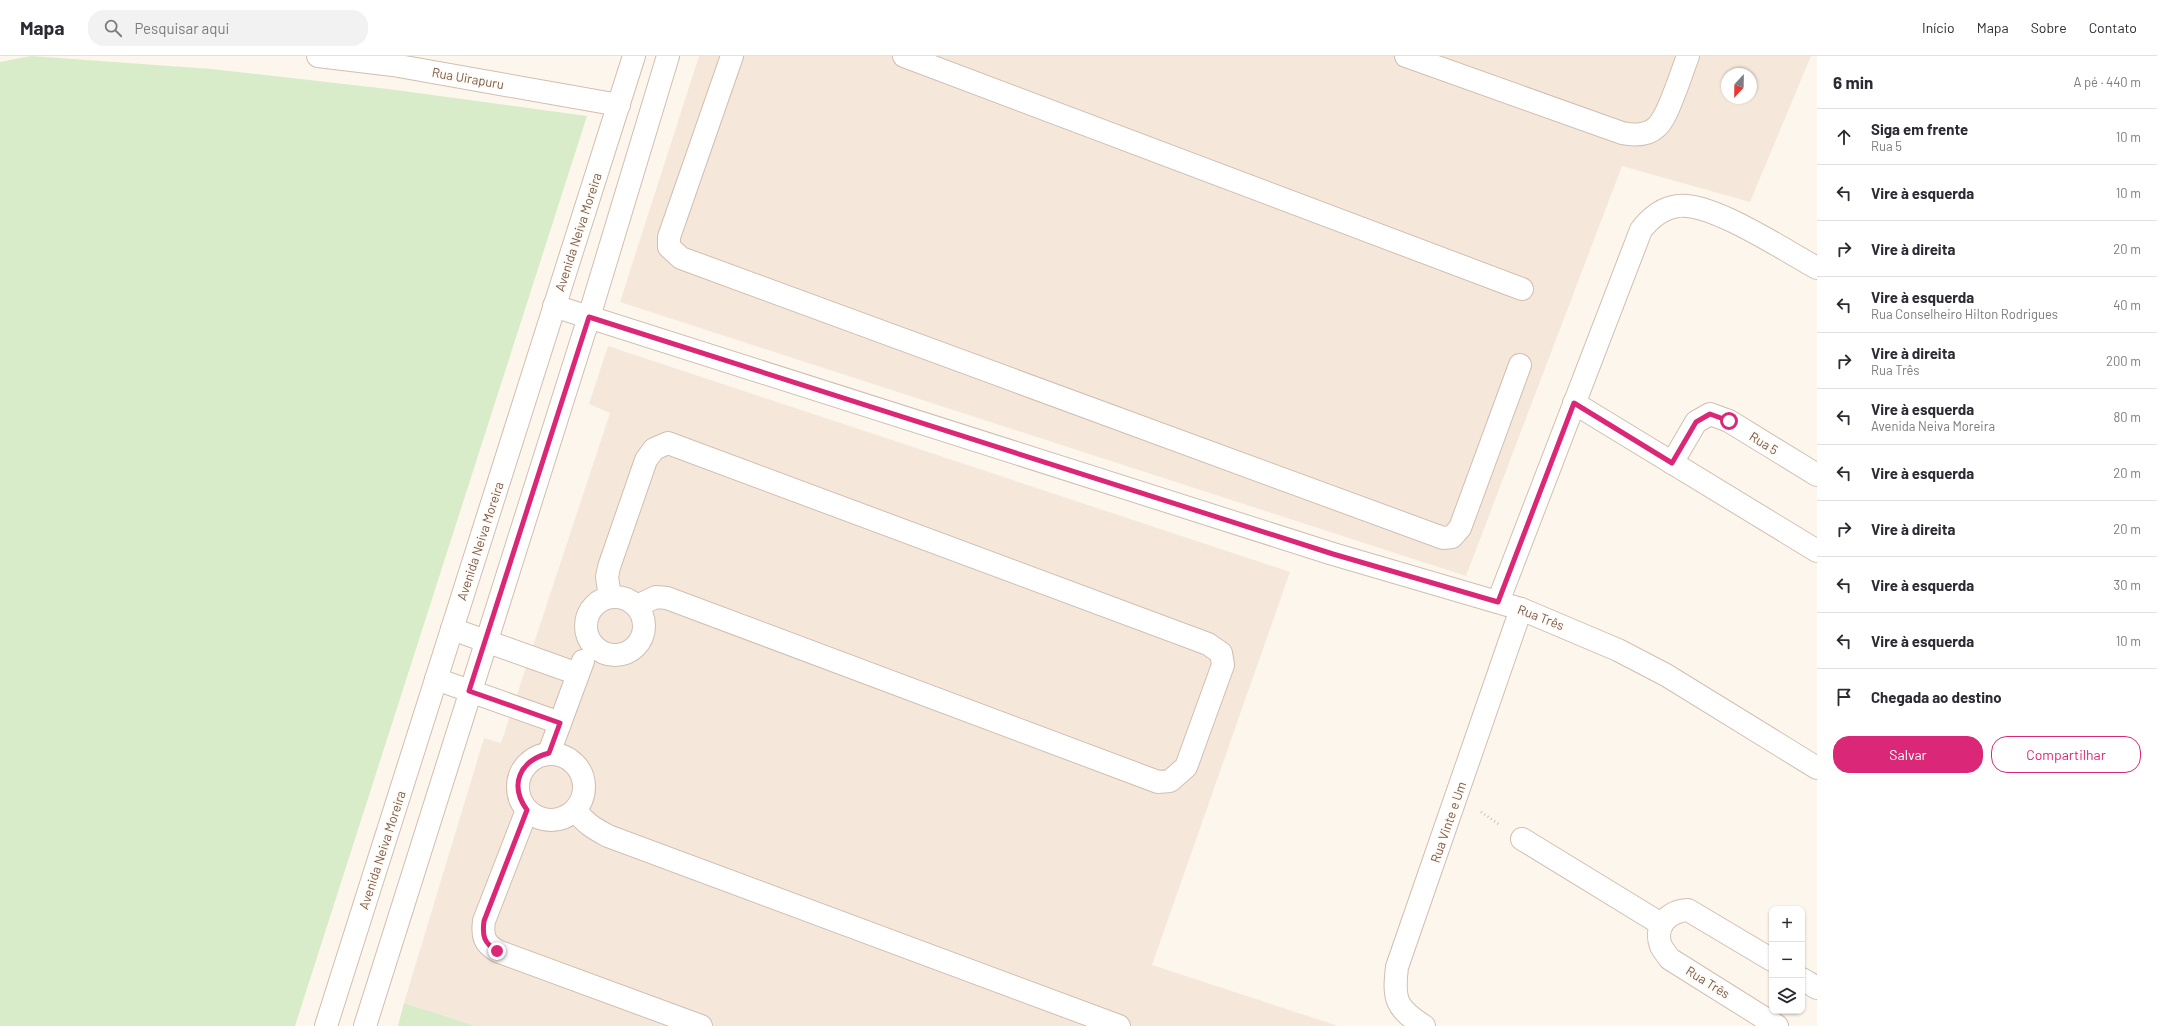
<!DOCTYPE html>
<html lang="pt">
<meta charset="utf-8">
<style>
body{margin:0;font-family:Barlow,sans-serif;background:#f2f2f3;color:#2b2b33}
.controls{position:absolute;right:12px;bottom:12px;display:grid;overflow:hidden;border-radius:8px;box-shadow:0 1px 3px #0004}
.controls button{width:36px;height:36px;display:grid;place-items:center;padding:0;border:0;border-bottom:1px solid #e1e1e2;background:#fff;color:#2b2b33;font:20px sans-serif}
.compass{position:absolute;left:1721px;top:12px;width:36px;height:36px;border-radius:50%;background:#fff;box-shadow:0 1px 3px #0004;rotate:202deg}
.stop{position:absolute;width:12px;height:12px;margin:-9px;border:3px solid #db2777;border-radius:50%;background:#fff}
.stop.end{background:#db2777;border-color:#fff;box-shadow:0 1px 4px #0008}
.list{margin:0;padding:0;list-style:none}
h2{display:flex;justify-content:space-between;align-items:center;height:52px;margin:0;padding:0 16px;font-size:17px}
h2 small{font-size:13px;font-weight:400;color:#7c7c81}
.list li{display:grid;grid-template-columns:26px 1fr auto;gap:12px;align-items:center;box-sizing:border-box;height:56px;padding:0 16px;border-top:1px solid #e1e1e2}
.list b{display:block;font-size:15px;white-space:nowrap}
.list p{margin:0;font-size:13px;white-space:nowrap;color:#7c7c81}
.list em{font-size:13px;font-style:normal;color:#7c7c81}
.actions{display:flex;gap:8px;padding:12px 16px}
.actions a{flex:1;padding:9px 0;border:1px solid #db2777;border-radius:16px;text-align:center;font-size:14px;color:#db2777}
.actions .main{background:#db2777;color:#fff}
.icon{flex:none;width:22px;height:22px;fill:none;stroke:currentColor;stroke-width:2;stroke-linecap:round;stroke-linejoin:round}
.map{position:relative;flex:none;width:1817px;height:970px;overflow:hidden}
header{display:flex;align-items:center;gap:24px;box-sizing:border-box;height:56px;padding:0 20px;background:#fff;border-bottom:1px solid #e1e1e2}
header strong{font-size:19px}
nav{display:flex;gap:22px;margin-inline-start:auto;font-size:14px}
.search{width:280px;height:36px;background:#f2f2f3;display:flex;align-items:center;gap:10px;box-sizing:border-box;padding:0 14px;border-radius:16px;color:#7c7c81;font-size:15px}
main{display:flex}
aside{flex:1;background:#fff}
.map>svg:first-child{display:block}
</style>
<header>
<strong>Mapa</strong>
<div class="search"><svg class="icon" aria-label="search" viewBox="0 0 24 24"><circle cx="10" cy="10" r="6"/><path d="M15 15l6 6"/></svg>Pesquisar aqui</div>
<nav><a>Início</a><a>Mapa</a><a>Sobre</a><a>Contato</a></nav>
</header>
<main>
<div class="map">
<svg width="1817" height="970" viewBox="0 0 1817 970">
<rect width="100%" height="100%" fill="#fdf6ec"/>
<g fill="#f5e8da" fill-rule="evenodd">
<path d="M 699,0 L 1811,0 L 1750,146 L 1622,110 L 1466,520 L 620,246 ZM 1727,18 L 1751,18 L 1751,42 L 1727,42 Z"/>
<path d="M 608,290 L 1290,516 L 1152,909 L 1338,970 L 476,970 L 404,947 L 484,682 L 501,687 L 610,357 L 589,348 Z"/>
</g>
<g fill="#d8ecc9">
<path d="M 31,0 L 211,13 L 388,33 L 587,60 L 295,970 L 0,970 L 0,6 Z"/>
<path d="M 404,947 L 476,970 L 398,970 Z"/>
</g>
<g fill="none" stroke-linecap="round" stroke-linejoin="round">
<g stroke="#d1beb0" stroke-width="24">
<g id="minor">
<path d="M 318,0 L 393,9 L 619,49"/>
<path d="M 732,0 L 669,181 L 669,191 L 681,202 L 1443,482 L 1452,481 L 1460,472 L 1520,309"/>
<path d="M 904,0 L 1522,233"/>
<path d="M 1406,0 L 1622,77 C 1656,84 1663,67 1674,38 C 1679,26 1683,13 1688,0"/>
<path d="M 554,250 L 1333,498 L 1521,553 L 1618,594 L 1666,619 L 1817,712"/>
<path d="M 1574,347 L 1817,495"/>
<path d="M 1672,407 L 1696,366 L 1710,358 L 1729,365 L 1817,419"/>
<circle cx="615" cy="570" r="29"/>
<path d="M 610,541 L 607,521 L 609,511 L 646,404 L 654,393 L 668,387 L 1208,588 L 1221,597 L 1223,609 L 1186,711 L 1170,725 L 1158,726 L 667,542 L 656,541 L 637,550"/>
<path d="M 1498,546 L 1641,174 C 1651,161 1662,152 1678,150 C 1711,145 1787,196 1817,212"/>
<path d="M 452,573 L 578,618"/>
<path d="M 436,623 L 560,667"/>
<path d="M 549,697 L 583,605"/>
<circle cx="551" cy="731" r="33"/>
<path d="M 527,754 L 484,865 C 482,880 484,887 497,895 L 701,970"/>
<path d="M 576,754 C 584,767 595,773 608,780 L 1119,970"/>
<path d="M 1522,783 L 1661,868"/>
<path d="M 1772,904 L 1688,854 C 1670,855 1653,869 1661,890 C 1663,894 1667,899 1670,903 L 1777,970"/>
<path d="M 1802,923 L 1817,932"/>
<path d="M 326,970 L 634,0"/>
<path d="M 365,970 L 589,261 L 668,0"/>
<path d="M 1424,970 C 1396,952 1393,944 1397,911 L 1521,553"/>
</g>
</g>
<path stroke="#d9b8a5" stroke-width="2.5" stroke-dasharray="1 3" stroke-linecap="butt" d="M 1481,756 L 1500,769"/>
<use href="#minor" stroke="#fff" stroke-width="22"/>
</g>
<g fill="none" stroke-linecap="round" stroke-linejoin="round">
<path stroke="#db2777" stroke-width="5" d="M 497,895 C 484,887 482,880 484,865 L 527,754 C 509,729 519,705 549,697 L 560,667 L 469,635 L 589,261 L 1333,498 L 1498,546 L 1574,347 L 1672,407 L 1696,366 L 1710,358 L 1729,365"/>
</g>
<g text-anchor="middle" dominant-baseline="central" stroke-width="3" stroke-linejoin="round" paint-order="stroke">
<g font-size="13" fill="#7a5c4d" stroke="#fffaf3">
<text transform="translate(468 22) rotate(10)">Rua Uirapuru</text>
<text transform="translate(578 176) rotate(-72)">Avenida Neiva Moreira</text>
<text transform="translate(1764 387) rotate(32)">Rua 5</text>
<text transform="translate(480 485) rotate(-72)">Avenida Neiva Moreira</text>
<text transform="translate(1541 561) rotate(21)">Rua Três</text>
<text transform="translate(1448 766) rotate(-71)">Rua Vinte e Um</text>
<text transform="translate(382 794) rotate(-72)">Avenida Neiva Moreira</text>
<text transform="translate(1708 926) rotate(32)">Rua Três</text>
</g>
</g>
</svg>
<div class="controls">
<button>+</button>
<button>−</button>
<button><svg class="icon" aria-label="layers" viewBox="0 0 24 24"><path d="M12 4l9 5-9 5-9-5zM3 14l9 5 9-5"/></svg></button>
</div>
<svg class="compass" viewBox="-18 -18 36 36"><path d="M0-13l5 13h-10z" fill="#e53935"/><path d="M0 13l5-13h-10z" fill="#7c7c81"/></svg>
<div class="stop" style="left:1729px;top:365px"></div>
<div class="stop end" style="left:497px;top:895px"></div>
</div>
<aside>
<h2>6 min<small>A pé · 440 m</small></h2>
<ul class="list">
<li><svg class="icon" aria-label="ahead" viewBox="0 0 24 24"><path d="M12 20V5M6 11l6-6 6 6"/></svg><div><b>Siga em frente</b><p>Rua 5</p></div><em>10 m</em></li>
<li><svg class="icon" aria-label="left" viewBox="0 0 24 24"><path d="M17 20v-9H6M10 6l-5 5 5 5"/></svg><div><b>Vire à esquerda</b></div><em>10 m</em></li>
<li><svg class="icon" aria-label="right" viewBox="0 0 24 24"><path d="M7 20v-9h11M14 6l5 5-5 5"/></svg><div><b>Vire à direita</b></div><em>20 m</em></li>
<li><svg class="icon" aria-label="left" viewBox="0 0 24 24"><path d="M17 20v-9H6M10 6l-5 5 5 5"/></svg><div><b>Vire à esquerda</b><p>Rua Conselheiro Hilton Rodrigues</p></div><em>40 m</em></li>
<li><svg class="icon" aria-label="right" viewBox="0 0 24 24"><path d="M7 20v-9h11M14 6l5 5-5 5"/></svg><div><b>Vire à direita</b><p>Rua Três</p></div><em>200 m</em></li>
<li><svg class="icon" aria-label="left" viewBox="0 0 24 24"><path d="M17 20v-9H6M10 6l-5 5 5 5"/></svg><div><b>Vire à esquerda</b><p>Avenida Neiva Moreira</p></div><em>80 m</em></li>
<li><svg class="icon" aria-label="left" viewBox="0 0 24 24"><path d="M17 20v-9H6M10 6l-5 5 5 5"/></svg><div><b>Vire à esquerda</b></div><em>20 m</em></li>
<li><svg class="icon" aria-label="right" viewBox="0 0 24 24"><path d="M7 20v-9h11M14 6l5 5-5 5"/></svg><div><b>Vire à direita</b></div><em>20 m</em></li>
<li><svg class="icon" aria-label="left" viewBox="0 0 24 24"><path d="M17 20v-9H6M10 6l-5 5 5 5"/></svg><div><b>Vire à esquerda</b></div><em>30 m</em></li>
<li><svg class="icon" aria-label="left" viewBox="0 0 24 24"><path d="M17 20v-9H6M10 6l-5 5 5 5"/></svg><div><b>Vire à esquerda</b></div><em>10 m</em></li>
<li><svg class="icon" aria-label="arrive" viewBox="0 0 24 24"><path d="M6 21V4h12l-3 4 3 4H6"/></svg><div><b>Chegada ao destino</b></div></li>
</ul>
<div class="actions"><a class="main">Salvar</a><a>Compartilhar</a></div>
</aside>
</main>
